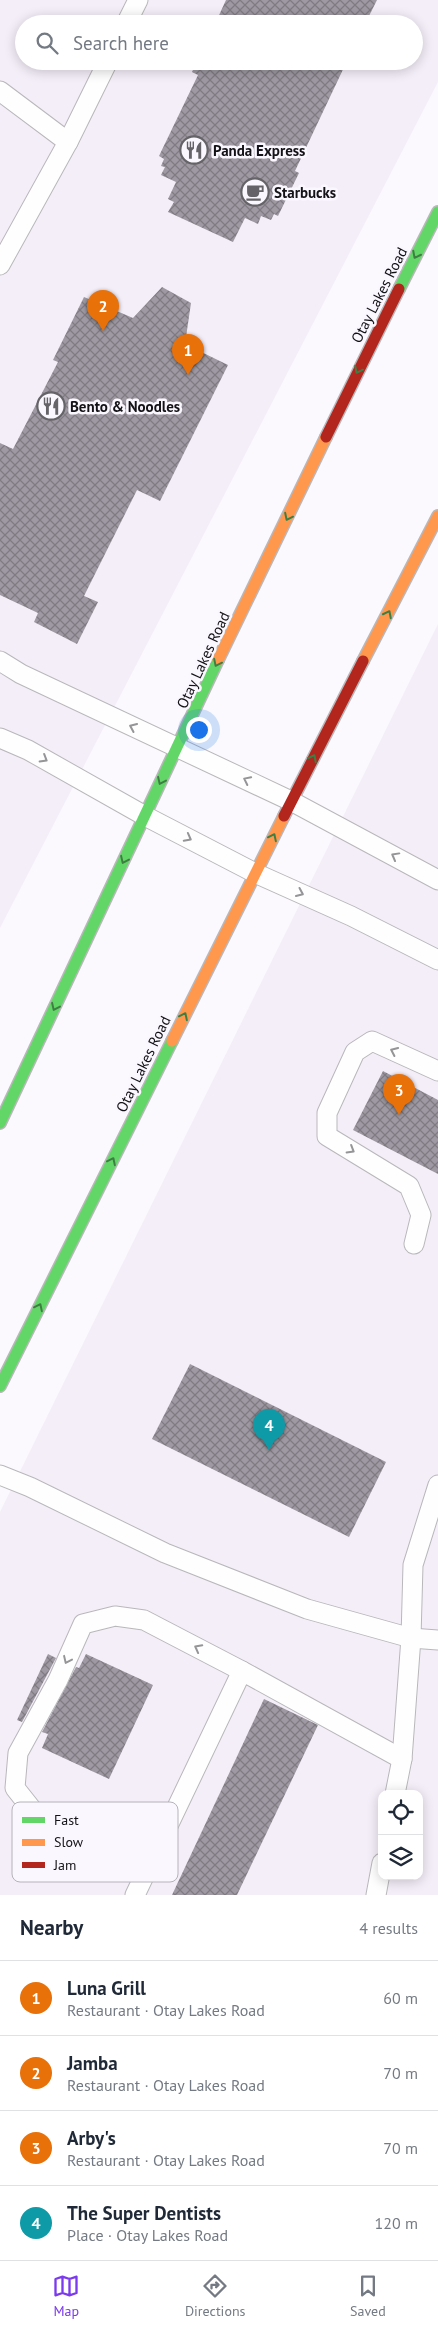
<!DOCTYPE html>
<meta charset="utf-8">
<style>
body{margin:0;font-family:"PT Sans",sans-serif;background:#f2f2f3;color:#1f2937}
.controls{position:absolute;right:15px;bottom:15px;display:grid;overflow:hidden;border-radius:10px;box-shadow:0 2px 12px #0003}
.controls button{width:45px;height:45px;display:grid;place-items:center;padding:0;border:0;border-bottom:1px solid #e0e1e3;background:#fff;color:#1f2937;font:25px sans-serif}
.you{position:absolute;left:198px;top:729px;width:18px;height:18px;margin:-12px;border:4px solid #fff;border-radius:50%;background:#1a73e8;box-shadow:0 0 0 8px #1a73e833}
.badge{display:grid;place-items:center;width:32px;height:32px;border-radius:50%;background:#7c3aed;color:#fff;font-size:16px;font-weight:700}
.pin{position:absolute;translate:-50% -41px;filter:drop-shadow(0 1px 2px #0008)}
.pin::after{content:'';position:absolute;top:26px;width:18px;height:15px;background:inherit;clip-path:polygon(0 0,100% 0,50% 100%)}
.list{margin:0;padding:0;list-style:none}
h2{display:flex;justify-content:space-between;align-items:center;height:65px;margin:0;padding:0 20px;font-size:21px}
h2 small{font-size:16px;font-weight:400;color:#747a83}
.list li{display:grid;grid-template-columns:32px 1fr auto;gap:15px;align-items:center;box-sizing:border-box;height:75px;padding:0 20px;border-top:1px solid #e0e1e3}
.list b{display:block;font-size:19px;white-space:nowrap}
.list p{margin:0;font-size:16px;white-space:nowrap;color:#747a83}
.list em{font-size:16px;font-style:normal;color:#747a83}
.icon{flex:none;width:28px;height:28px;fill:none;stroke:currentColor;stroke-width:2;stroke-linecap:round;stroke-linejoin:round}
.map{position:relative;flex:none;width:438px;height:1895px;overflow:hidden}
.search{position:absolute;background:#fff;box-shadow:0 2px 12px #0003;left:15px;right:15px;top:15px;height:55px;display:flex;align-items:center;gap:12px;box-sizing:border-box;padding:0 18px;border-radius:28px;color:#747a83;font-size:19px}
.sheet{height:365px;background:#fff}
nav{display:flex;justify-content:space-around;align-items:center;box-sizing:border-box;height:70px;border-top:1px solid #e0e1e3;background:#fff;font-size:14px;color:#747a83}
nav a{display:grid;justify-items:center;gap:2px}
nav .on{color:#7c3aed}
.map>svg:first-child{display:block}
</style>
<div class="map">
<svg width="438" height="1895" viewBox="0 0 438 1895">
<defs>
<pattern id="building-cross-hatch" width="8" height="8" patternUnits="userSpaceOnUse" patternTransform="scale(1.25)"><rect width="8" height="8" fill="#9e99a2"/><path d="M0 0l8 8M0 8l8-8" fill="none" stroke="#807b83"/></pattern>
</defs>
<rect width="100%" height="100%" fill="#fbf9fd"/>
<g fill="#f4eef9" fill-rule="evenodd">
<path d="M 0,0 L 438,0 L 438,82 L 0,928 ZM 24,24 L 414,24 L 414,61 L 24,61 Z"/>
<path d="M 438,624 L 438,1895 L 0,1895 L 0,1512 ZM 382,1794 L 419,1794 L 419,1876 L 382,1876 Z"/>
</g>
<g fill="url(#building-cross-hatch)">
<path d="M 226,0 L 377,0 L 365,24 L 215,24 Z"/>
<path d="M 197,61 L 347,61 L 295,171 L 299,173 L 278,216 L 274,214 L 271,220 L 261,216 L 258,224 L 245,218 L 233,242 L 168,212 L 174,202 L 168,199 L 176,182 L 161,175 L 165,167 L 161,166 L 164,159 L 159,156 L 198,75 L 192,72 Z"/>
<path d="M 162,287 L 191,303 L 185,344 L 228,365 L 160,501 L 137,490 L 84,596 L 98,602 L 77,644 L 34,622 L 38,613 L 0,595 L 0,443 L 13,449 L 58,362 L 53,360 L 84,297 L 133,318 Z"/>
<path d="M 383,1071 L 438,1100 L 438,1174 L 353,1130 Z"/>
<path d="M 190,1364 L 386,1462 L 349,1537 L 152,1439 Z"/>
<path d="M 48,1654 L 56,1658 L 22,1722 L 17,1720 Z"/>
<path d="M 86,1654 L 153,1685 L 109,1779 L 42,1748 L 48,1734 L 42,1732 L 76,1667 L 79,1668 Z"/>
<path d="M 264,1699 L 318,1725 L 237,1895 L 172,1895 Z"/>
</g>
<g fill="none" stroke-linecap="round" stroke-linejoin="round">
<g stroke="#b9b7ba" stroke-width="21">
<g id="lane">
<path d="M 126,24 L 138,0"/>
<path d="M 0,91 L 68,142"/>
<path d="M 0,265 L 68,142 L 108,61"/>
<path d="M 0,661 L 21,674 L 291,801 L 438,880"/>
<path d="M 0,738 L 28,750 L 145,816 L 255,873 L 351,916 L 438,960"/>
<path d="M 414,1244 L 421,1215 L 409,1186 L 327,1136 L 327,1113 L 355,1052 L 372,1041 L 438,1071"/>
<path d="M 0,1475 L 30,1487 L 165,1553 L 307,1609 L 411,1638 L 438,1640"/>
<path d="M 395,1794 L 402,1759 L 411,1638 L 413,1565 L 438,1485"/>
<path d="M 149,1865 L 38,1817 L 15,1788 L 18,1753 L 58,1680 L 83,1624 L 115,1616 L 144,1620 L 242,1671"/>
<path d="M 135,1895 L 242,1671 L 402,1759"/>
<path d="M 376,1895 L 382,1863"/>
</g>
</g>
<g stroke="#b9b7ba" stroke-width="14">
<g id="fast">
<path d="M 399,289 L 438,212"/>
<path d="M 0,1123 L 218,660"/>
<path d="M 0,1386 L 172,1041"/>
</g>
</g>
<g stroke="#b9b7ba" stroke-width="14">
<g id="slow">
<path d="M 218,660 L 326,437"/>
<path d="M 363,661 L 438,516"/>
<path d="M 172,1041 L 284,816"/>
</g>
</g>
<g stroke="#b9b7ba" stroke-width="14">
<g id="jam">
<path d="M 326,437 L 399,289"/>
<path d="M 284,816 L 363,661"/>
</g>
</g>
<use href="#lane" stroke="#fefeff" stroke-width="19"/>
<use href="#fast" stroke="#63d668" stroke-width="11"/>
<use href="#slow" stroke="#ff974d" stroke-width="11"/>
<use href="#jam" stroke="#b3261e" stroke-width="11"/>
</g>
<defs><path id="oneway-chevron" d="M-2-3.5L2.5 0L-2 3.5" fill="none" stroke-width="1.6" stroke-linecap="round" stroke-linejoin="round" transform="scale(1.25)"/></defs>
<g stroke="#3f7e43">
<use href="#oneway-chevron" transform="translate(416 255) rotate(117)"/>
<use href="#oneway-chevron" transform="translate(358 370) rotate(116)"/>
<use href="#oneway-chevron" transform="translate(288 517) rotate(116)"/>
<use href="#oneway-chevron" transform="translate(388 614) rotate(-63)"/>
<use href="#oneway-chevron" transform="translate(217 663) rotate(116)"/>
<use href="#oneway-chevron" transform="translate(313 758) rotate(-63)"/>
<use href="#oneway-chevron" transform="translate(161 781) rotate(115)"/>
<use href="#oneway-chevron" transform="translate(273 837) rotate(-64)"/>
<use href="#oneway-chevron" transform="translate(124 860) rotate(115)"/>
<use href="#oneway-chevron" transform="translate(55 1007) rotate(115)"/>
<use href="#oneway-chevron" transform="translate(184 1016) rotate(-64)"/>
<use href="#oneway-chevron" transform="translate(112 1161) rotate(-64)"/>
<use href="#oneway-chevron" transform="translate(39 1307) rotate(-64)"/>
</g>
<g stroke="#959496">
<use href="#oneway-chevron" transform="translate(133 727) rotate(-156)"/>
<use href="#oneway-chevron" transform="translate(44 759) rotate(31)"/>
<use href="#oneway-chevron" transform="translate(247 780) rotate(-154)"/>
<use href="#oneway-chevron" transform="translate(188 838) rotate(28)"/>
<use href="#oneway-chevron" transform="translate(395 856) rotate(-151)"/>
<use href="#oneway-chevron" transform="translate(300 893) rotate(24)"/>
<use href="#oneway-chevron" transform="translate(394 1051) rotate(-155)"/>
<use href="#oneway-chevron" transform="translate(351 1150) rotate(31)"/>
<use href="#oneway-chevron" transform="translate(198 1648) rotate(-152)"/>
<use href="#oneway-chevron" transform="translate(67 1660) rotate(115)"/>
</g>
<defs>
<g id="restaurant-ring" transform="scale(1.4375)"><circle r="9.5" fill="#fbf7ff" stroke="#656367" stroke-width="1.5"/><path d="M-5-6h1v4h1v-4h1v4h1v-4h1v5L-1.5 .5V6h-2V.5L-5-1ZM5-6V6H3V1.5H1.5Q1.5-4 5-6Z" fill="#656367"/></g>
<g id="cafe-ring" transform="scale(1.4375)"><circle r="9.5" fill="#fbf7ff" stroke="#656367" stroke-width="1.5"/><path d="M-5.5-4.5H6V0H3Q3 3.5 0 3.5H-2.5Q-5.5 3.5-5.5 0ZM3-3.2v2h1.7v-2ZM-6 4.5H4V6H-6Z" fill="#656367"/></g>
</defs>
<g fill-rule="evenodd">
<use href="#restaurant-ring" x="194" y="150"/>
<use href="#cafe-ring" x="255" y="192"/>
<use href="#restaurant-ring" x="51" y="406"/>
</g>
<g text-anchor="middle" dominant-baseline="central" stroke-width="5" stroke-linejoin="round" paint-order="stroke">
<g font-size="15" font-weight="bold" fill="#141216" stroke="#fbf7ff" text-anchor="start">
<text x="213" y="150">Panda Express</text>
<text x="274" y="192">Starbucks</text>
<text x="70" y="406">Bento &amp; Noodles</text>
</g>
<g font-size="15" fill="#141216" stroke="#fbf7ff">
<text transform="translate(379 295) rotate(-63)">Otay Lakes Road</text>
<text transform="translate(203 660) rotate(-65)">Otay Lakes Road</text>
<text transform="translate(143 1064) rotate(-64)">Otay Lakes Road</text>
</g>
</g>
<rect x="12" y="1802" width="166" height="80" rx="8" fill="#fbf7ff" stroke="#b6b2b9" stroke-width="1"/>
<rect x="22" y="1817" width="23" height="6" fill="#63d668"/>
<rect x="22" y="1839" width="23" height="7" fill="#ff974d"/>
<rect x="22" y="1862" width="23" height="6" fill="#b3261e"/>
<g font-size="14" fill="#141216">
<text x="54" y="1825">Fast</text>
<text x="54" y="1847">Slow</text>
<text x="54" y="1870">Jam</text>
</g>
</svg>
<div class="controls">
<button><svg class="icon" aria-label="locate" viewBox="0 0 24 24"><circle cx="12" cy="12" r="6"/><path d="M12 2v4M12 18v4M2 12h4M18 12h4"/></svg></button>
<button><svg class="icon" aria-label="layers" viewBox="0 0 24 24"><path d="M12 4l9 5-9 5-9-5zM3 14l9 5 9-5"/></svg></button>
</div>
<div class="you"></div>
<div class="pin badge" style="left:188px;top:375px;background:#e8710a">1</div>
<div class="pin badge" style="left:103px;top:331px;background:#e8710a">2</div>
<div class="pin badge" style="left:399px;top:1115px;background:#e8710a">3</div>
<div class="pin badge" style="left:269px;top:1450px;background:#0f9aa8">4</div>
<div class="search"><svg class="icon" aria-label="search" viewBox="0 0 24 24"><circle cx="10" cy="10" r="6"/><path d="M15 15l6 6"/></svg>Search here</div>
</div>
<section class="sheet">
<h2>Nearby<small>4 results</small></h2>
<ul class="list">
<li><span class="badge" style="background:#e8710a">1</span><div><b>Luna Grill</b><p>Restaurant · Otay Lakes Road</p></div><em>60 m</em></li>
<li><span class="badge" style="background:#e8710a">2</span><div><b>Jamba</b><p>Restaurant · Otay Lakes Road</p></div><em>70 m</em></li>
<li><span class="badge" style="background:#e8710a">3</span><div><b>Arby's</b><p>Restaurant · Otay Lakes Road</p></div><em>70 m</em></li>
<li><span class="badge" style="background:#0f9aa8">4</span><div><b>The Super Dentists</b><p>Place · Otay Lakes Road</p></div><em>120 m</em></li>
</ul>
</section>
<nav>
<a class="on"><svg class="icon" aria-label="map" viewBox="0 0 24 24"><path d="M3 6l6-2 6 2 6-2v14l-6 2-6-2-6 2zM9 4v14M15 6v14"/></svg>Map</a>
<a><svg class="icon" aria-label="directions" viewBox="0 0 24 24"><path d="M12 3l9 9-9 9-9-9zM9 14v-3h6M13 9l2 2-2 2"/></svg>Directions</a>
<a><svg class="icon" aria-label="saved" viewBox="0 0 24 24"><path d="M7 4h10v16l-5-4-5 4z"/></svg>Saved</a>
</nav>
